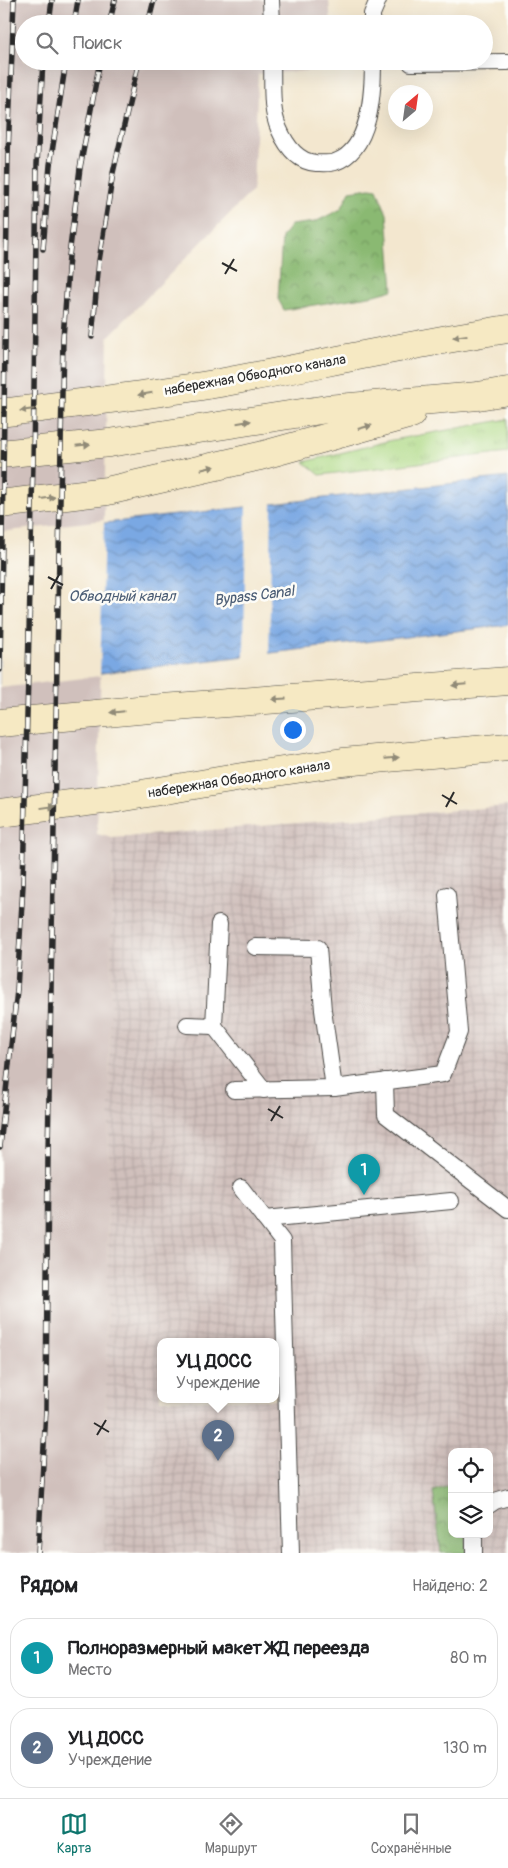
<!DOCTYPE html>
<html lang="ru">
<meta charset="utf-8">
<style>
body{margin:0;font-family:Pangolin,sans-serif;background:#f2f2f2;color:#202124}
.controls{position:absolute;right:15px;bottom:15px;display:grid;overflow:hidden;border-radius:10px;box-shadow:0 5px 20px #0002}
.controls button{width:45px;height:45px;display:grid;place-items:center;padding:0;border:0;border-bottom:1px solid #e0e0e0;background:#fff;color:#202124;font:25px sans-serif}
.compass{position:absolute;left:388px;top:85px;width:45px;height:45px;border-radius:50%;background:#fff;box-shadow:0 5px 20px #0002;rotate:29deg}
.you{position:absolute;left:292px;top:729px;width:18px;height:18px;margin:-12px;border:4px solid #fff;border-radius:50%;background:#1a73e8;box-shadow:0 0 0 8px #1a73e833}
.badge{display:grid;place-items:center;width:32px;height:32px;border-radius:50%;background:#0f766e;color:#fff;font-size:16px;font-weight:700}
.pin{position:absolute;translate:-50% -41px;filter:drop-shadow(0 1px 2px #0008)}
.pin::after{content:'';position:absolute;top:26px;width:18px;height:15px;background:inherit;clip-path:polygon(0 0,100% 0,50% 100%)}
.popup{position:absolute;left:157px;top:1338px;width:122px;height:65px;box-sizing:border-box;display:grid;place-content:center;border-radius:10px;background:#fff;filter:drop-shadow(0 1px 4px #0005);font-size:16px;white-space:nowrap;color:#757577}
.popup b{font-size:19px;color:#202124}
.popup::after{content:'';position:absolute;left:50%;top:100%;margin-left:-10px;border:10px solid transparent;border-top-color:#fff}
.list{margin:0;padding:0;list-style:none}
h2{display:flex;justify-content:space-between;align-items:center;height:65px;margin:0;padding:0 20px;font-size:21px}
h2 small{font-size:16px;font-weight:400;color:#757577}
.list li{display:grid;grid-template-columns:32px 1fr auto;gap:15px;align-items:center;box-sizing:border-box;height:80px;margin:0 10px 10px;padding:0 10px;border:1px solid #e0e0e0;border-radius:20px}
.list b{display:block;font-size:19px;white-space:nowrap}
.list p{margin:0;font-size:16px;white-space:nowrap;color:#757577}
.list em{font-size:16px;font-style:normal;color:#757577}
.icon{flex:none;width:28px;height:28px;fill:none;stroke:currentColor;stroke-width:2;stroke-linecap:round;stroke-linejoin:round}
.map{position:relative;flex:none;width:508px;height:1553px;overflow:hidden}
.search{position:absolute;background:#fff;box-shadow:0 5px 20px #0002;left:15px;right:15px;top:15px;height:55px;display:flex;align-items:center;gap:12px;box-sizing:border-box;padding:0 18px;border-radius:28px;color:#757577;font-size:19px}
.sheet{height:245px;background:#fff}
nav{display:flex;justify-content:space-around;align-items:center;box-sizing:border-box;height:70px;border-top:1px solid #e0e0e0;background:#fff;font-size:14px;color:#757577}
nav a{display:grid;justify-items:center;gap:2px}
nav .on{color:#0f766e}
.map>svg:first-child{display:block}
</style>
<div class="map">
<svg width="508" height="1553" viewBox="0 0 508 1553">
<defs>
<pattern id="industrial-grid" width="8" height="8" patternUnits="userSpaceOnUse" patternTransform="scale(1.25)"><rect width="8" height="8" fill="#d0c0bc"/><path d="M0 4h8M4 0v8" fill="none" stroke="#b3a5a2"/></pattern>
<pattern id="grass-tufts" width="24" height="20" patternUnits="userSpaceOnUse" patternTransform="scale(1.25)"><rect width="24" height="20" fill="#add985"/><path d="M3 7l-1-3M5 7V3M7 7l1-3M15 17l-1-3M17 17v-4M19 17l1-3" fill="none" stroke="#95ba73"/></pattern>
<pattern id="forest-crowns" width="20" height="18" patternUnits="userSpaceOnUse" patternTransform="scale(1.25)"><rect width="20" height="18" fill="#8ab972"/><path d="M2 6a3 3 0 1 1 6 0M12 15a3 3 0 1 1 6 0" fill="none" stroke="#71975e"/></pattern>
<pattern id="water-waves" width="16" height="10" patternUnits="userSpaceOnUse" patternTransform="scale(1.25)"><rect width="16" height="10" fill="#7aa8e3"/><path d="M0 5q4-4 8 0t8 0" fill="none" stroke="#6489b8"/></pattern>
</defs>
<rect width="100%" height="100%" fill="#fdfcf7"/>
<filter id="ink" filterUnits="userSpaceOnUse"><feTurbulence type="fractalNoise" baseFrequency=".02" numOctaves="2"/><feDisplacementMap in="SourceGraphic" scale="10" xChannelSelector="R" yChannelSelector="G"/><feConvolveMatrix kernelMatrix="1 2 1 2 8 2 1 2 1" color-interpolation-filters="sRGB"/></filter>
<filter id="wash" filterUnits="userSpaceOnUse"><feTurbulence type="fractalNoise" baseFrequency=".0096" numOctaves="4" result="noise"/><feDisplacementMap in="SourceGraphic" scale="20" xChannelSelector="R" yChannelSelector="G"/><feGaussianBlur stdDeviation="1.12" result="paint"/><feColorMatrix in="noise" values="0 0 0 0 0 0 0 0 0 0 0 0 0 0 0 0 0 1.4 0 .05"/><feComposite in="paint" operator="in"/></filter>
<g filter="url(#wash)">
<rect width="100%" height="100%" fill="#f3e7cf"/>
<path fill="url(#industrial-grid)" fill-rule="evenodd" d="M 508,806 L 508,1553 L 104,1553 L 112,838 ZM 160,1342 L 276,1342 L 276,1400 L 160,1400 ZM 452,1452 L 489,1452 L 489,1534 L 452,1534 Z"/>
<path fill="#d0c0bc" d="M 0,0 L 329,0 L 331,24 L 24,24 L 24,61 L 334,61 L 334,69 L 258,74 L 253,190 L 108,337 L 97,834 L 112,838 L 104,1553 L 0,1553 Z"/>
<path fill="url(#grass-tufts)" stroke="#6c8258" d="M 508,419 L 508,452 L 320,475 L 304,462 L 393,440 Z"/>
<g fill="url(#forest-crowns)" stroke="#5a724e">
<path d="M 370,188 L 377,189 L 387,214 L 393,290 L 375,295 L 284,310 L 278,299 L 282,237 L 291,225 L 315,222 L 341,209 L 350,191 Z"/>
<path d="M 452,1485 L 452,1534 L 466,1534 L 467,1553 L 441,1553 L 433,1491 Z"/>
</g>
<path fill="url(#water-waves)" stroke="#526a87" d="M 508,477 L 508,625 L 0,685 L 0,535 Z"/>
<g fill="#f3e7cf">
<path d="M 272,501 L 269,656 L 244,659 L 246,504 Z"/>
<path d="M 104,520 L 100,676 L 0,688 L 0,532 Z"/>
</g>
</g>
<g filter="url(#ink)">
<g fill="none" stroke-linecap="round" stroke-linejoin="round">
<g stroke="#494744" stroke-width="18">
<g id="service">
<path d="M 271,0 L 272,24"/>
<path d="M 372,24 L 372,14 L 378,0"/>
<path d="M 272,61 C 273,83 270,109 279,129 C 286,145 298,162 316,163 C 322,163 330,164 335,162 C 371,150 373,92 373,61"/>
<path d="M 411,63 L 508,62"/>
<path d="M 255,947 L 318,948 L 323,1010 L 334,1088"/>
<path d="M 187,1025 L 214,1026 L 219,924"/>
<path d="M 214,1026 L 264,1090"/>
<path d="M 385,1081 L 386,1115 L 508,1209"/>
<path d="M 234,1090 L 334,1088 L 443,1074 L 459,1032 L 447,895"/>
<path d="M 241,1188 L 282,1241 L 291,1553"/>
<path d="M 265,1219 L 451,1201"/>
<path d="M 489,1505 L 495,1501 L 508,1497"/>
<path d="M 474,1534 L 474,1553"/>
</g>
</g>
<g stroke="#494744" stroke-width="29">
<g id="secondary">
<path d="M 0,413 C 71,404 143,396 214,384 C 312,366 409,344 508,329"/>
<path d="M 0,454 L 109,443 L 327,409 L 478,396 L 508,391"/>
<path d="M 0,504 L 107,491 L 260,456 L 411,414"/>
<path d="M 0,723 L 138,710 L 508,681"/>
<path d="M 0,813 L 118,798 L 242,777 L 343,762 L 508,747"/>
</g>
</g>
<use href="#service" stroke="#fff" stroke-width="16"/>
<use href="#secondary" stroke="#f6e9c3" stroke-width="28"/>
<g stroke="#2b2b2b" stroke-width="5.5">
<g id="rail">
<path d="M 49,24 L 52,0"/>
<path d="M 74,24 L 78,0"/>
<path d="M 109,24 L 115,0"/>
<path d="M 148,24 L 154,0"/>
<path d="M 43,249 L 50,165 L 66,61"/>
<path d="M 92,337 L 99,261 L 113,173 L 139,61"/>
<path d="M 0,670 L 8,155 L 14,0"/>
<path d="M 0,1147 L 17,990 L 23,885 L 33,463 L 37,164 L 43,61"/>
<path d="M 38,1553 L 46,1410 L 48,1153 L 63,338 L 69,256 L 80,168 L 100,61"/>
</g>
</g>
<use href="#rail" stroke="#fdfcf7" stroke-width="4" stroke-dasharray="11" stroke-linecap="butt"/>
</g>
<defs><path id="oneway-solid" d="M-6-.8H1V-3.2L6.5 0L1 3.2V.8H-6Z" transform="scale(1.25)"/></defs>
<g fill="#908a77">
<use href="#oneway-solid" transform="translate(460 336) rotate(172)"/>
<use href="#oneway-solid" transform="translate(145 394) rotate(171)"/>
<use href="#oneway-solid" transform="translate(27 410) rotate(173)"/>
<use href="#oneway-solid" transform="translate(244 422) rotate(-9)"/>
<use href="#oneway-solid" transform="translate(365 427) rotate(-15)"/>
<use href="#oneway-solid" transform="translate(83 445) rotate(-6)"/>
<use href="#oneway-solid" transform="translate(208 468) rotate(-13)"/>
<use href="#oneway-solid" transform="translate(48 498) rotate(-7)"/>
<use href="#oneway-solid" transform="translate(459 685) rotate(175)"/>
<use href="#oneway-solid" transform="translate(279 699) rotate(176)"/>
<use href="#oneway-solid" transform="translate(117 712) rotate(174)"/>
<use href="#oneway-solid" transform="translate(392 758) rotate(-5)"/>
<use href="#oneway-solid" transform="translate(48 807) rotate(-7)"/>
</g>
</g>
<path fill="none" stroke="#2b2b2b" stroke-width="2" d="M 222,263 L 237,271M 225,274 L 234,259M 48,577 L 63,585M 51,589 L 60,573M 442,795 L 457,804M 446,807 L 454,792M 268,1109 L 283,1118M 271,1121 L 280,1106M 94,1423 L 109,1432M 97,1435 L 106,1420"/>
<g text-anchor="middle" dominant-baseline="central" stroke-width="5" stroke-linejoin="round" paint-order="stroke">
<g font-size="14" fill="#2b2b2b" stroke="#fdfcf7">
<text transform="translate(255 375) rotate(-10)">набережная Обводного канала</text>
<text transform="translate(239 779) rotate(-9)">набережная Обводного канала</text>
</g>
<g font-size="15" font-style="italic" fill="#4b5d75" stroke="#fdfcf7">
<text x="122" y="596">Обводный канал</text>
<text transform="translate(254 596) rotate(-7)">Bypass Canal</text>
</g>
</g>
</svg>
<div class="controls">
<button><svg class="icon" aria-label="locate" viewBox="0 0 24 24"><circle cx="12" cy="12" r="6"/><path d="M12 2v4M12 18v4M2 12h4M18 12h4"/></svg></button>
<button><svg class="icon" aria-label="layers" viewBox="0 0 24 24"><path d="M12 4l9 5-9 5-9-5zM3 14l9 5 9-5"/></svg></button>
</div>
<svg class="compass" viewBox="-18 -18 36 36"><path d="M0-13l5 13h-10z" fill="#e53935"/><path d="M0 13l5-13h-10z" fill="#757577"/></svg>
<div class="you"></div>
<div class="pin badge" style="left:364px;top:1195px;background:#0f9aa8">1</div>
<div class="pin badge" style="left:218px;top:1461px;background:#5c6f8a">2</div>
<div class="popup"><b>УЦ ДОСС</b>Учреждение</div>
<div class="search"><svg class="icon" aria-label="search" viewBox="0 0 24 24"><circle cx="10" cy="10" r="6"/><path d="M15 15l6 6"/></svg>Поиск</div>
</div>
<section class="sheet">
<h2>Рядом<small>Найдено: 2</small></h2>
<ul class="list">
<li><span class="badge" style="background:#0f9aa8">1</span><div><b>Полноразмерный макет ЖД переезда</b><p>Место</p></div><em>80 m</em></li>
<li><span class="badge" style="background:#5c6f8a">2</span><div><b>УЦ ДОСС</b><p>Учреждение</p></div><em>130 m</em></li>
</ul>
</section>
<nav>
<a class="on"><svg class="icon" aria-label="map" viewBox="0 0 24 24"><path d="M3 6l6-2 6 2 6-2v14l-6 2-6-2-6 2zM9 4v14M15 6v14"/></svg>Карта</a>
<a><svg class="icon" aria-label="directions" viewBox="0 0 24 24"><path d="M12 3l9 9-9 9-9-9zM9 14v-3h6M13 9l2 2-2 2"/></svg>Маршрут</a>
<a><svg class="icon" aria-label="saved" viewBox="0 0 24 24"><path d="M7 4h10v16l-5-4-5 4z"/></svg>Сохранённые</a>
</nav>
